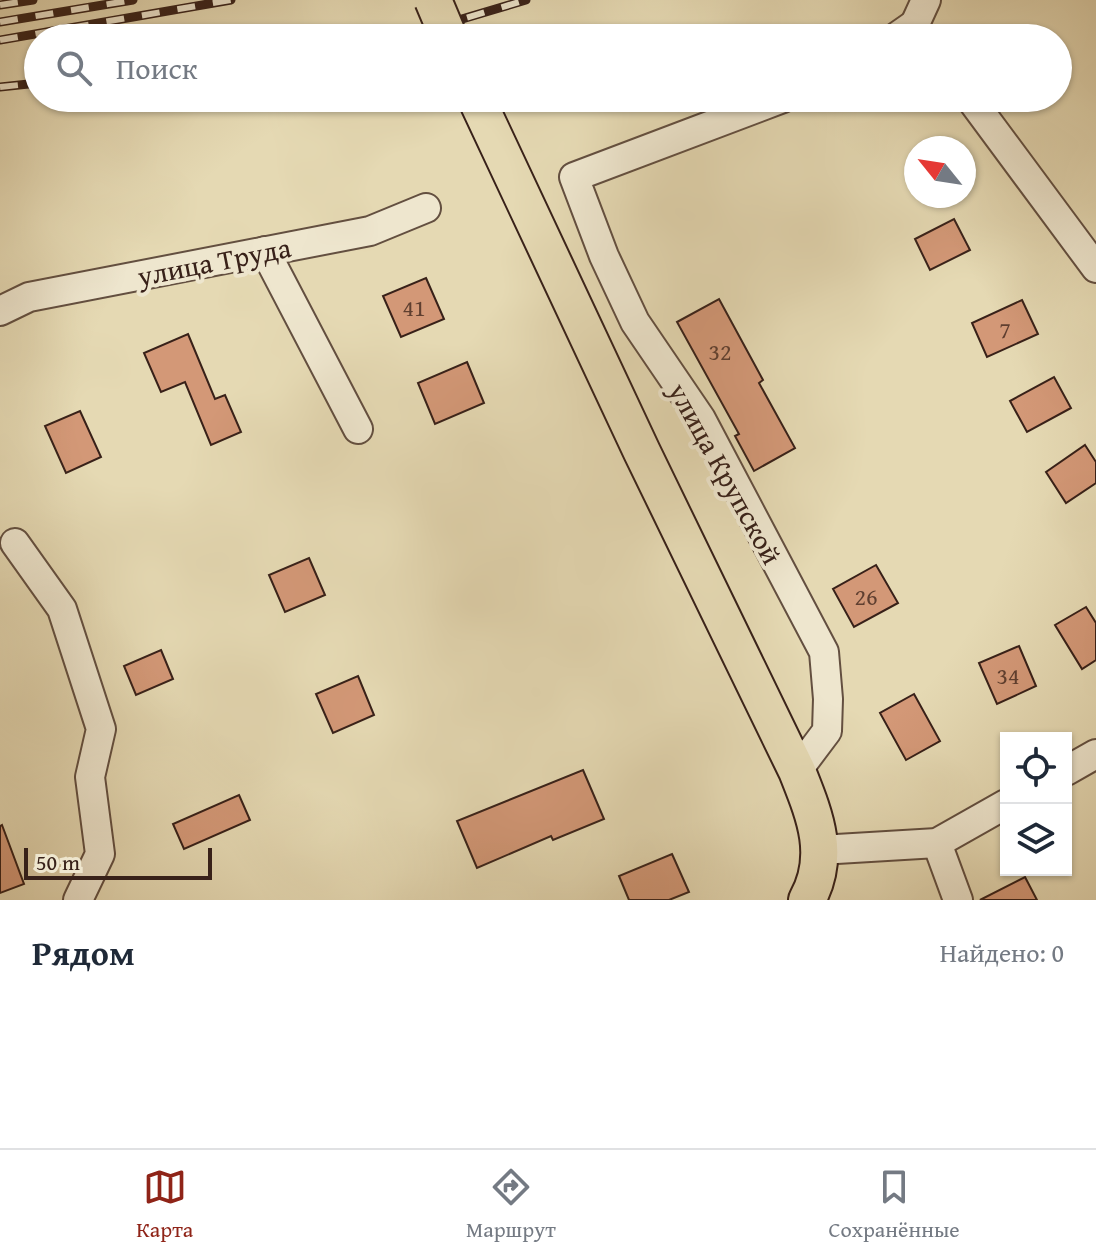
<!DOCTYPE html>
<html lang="ru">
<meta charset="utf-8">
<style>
body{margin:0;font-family:"Gentium Book Plus",serif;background:#f2f2f3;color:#1f2937}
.controls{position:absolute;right:24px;bottom:24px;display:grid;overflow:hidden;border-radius:0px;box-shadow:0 2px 6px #0004}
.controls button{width:72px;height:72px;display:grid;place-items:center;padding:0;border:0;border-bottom:2px solid #e0e1e3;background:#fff;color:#1f2937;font:40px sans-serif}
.compass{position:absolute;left:904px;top:136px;width:72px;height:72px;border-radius:50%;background:#fff;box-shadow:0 2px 6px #0004;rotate:300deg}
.scale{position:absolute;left:24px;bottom:20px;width:188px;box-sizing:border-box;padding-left:8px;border:4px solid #382119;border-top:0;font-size:22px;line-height:28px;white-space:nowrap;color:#382119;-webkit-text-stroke:6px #eee6ce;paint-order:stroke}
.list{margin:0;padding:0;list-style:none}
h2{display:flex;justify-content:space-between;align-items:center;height:104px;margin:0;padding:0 32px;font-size:34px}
h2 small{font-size:26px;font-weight:400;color:#747a83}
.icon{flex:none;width:44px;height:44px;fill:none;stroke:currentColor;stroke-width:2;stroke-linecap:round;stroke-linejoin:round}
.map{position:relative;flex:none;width:1096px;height:900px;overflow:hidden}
.search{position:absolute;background:#fff;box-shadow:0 2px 6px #0004;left:24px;right:24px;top:24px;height:88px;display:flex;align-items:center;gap:20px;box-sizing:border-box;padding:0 28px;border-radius:44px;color:#747a83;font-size:30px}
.sheet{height:248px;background:#fff}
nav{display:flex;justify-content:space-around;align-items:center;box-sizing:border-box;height:112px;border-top:2px solid #e0e1e3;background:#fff;font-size:22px;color:#747a83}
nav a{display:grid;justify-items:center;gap:4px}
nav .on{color:#8f2418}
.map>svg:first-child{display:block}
</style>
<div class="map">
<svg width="1096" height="900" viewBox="0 0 1096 900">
<rect width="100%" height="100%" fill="#e5d9b3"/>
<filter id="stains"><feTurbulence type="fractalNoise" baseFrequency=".0025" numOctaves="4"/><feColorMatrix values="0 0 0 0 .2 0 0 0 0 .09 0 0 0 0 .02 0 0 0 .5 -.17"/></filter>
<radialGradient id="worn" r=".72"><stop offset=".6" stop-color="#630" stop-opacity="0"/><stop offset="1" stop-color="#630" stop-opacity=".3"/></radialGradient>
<g fill="#d39877" stroke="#382119" stroke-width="2">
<path d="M 954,219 L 970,250 L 930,270 L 915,239 Z"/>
<path d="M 426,278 L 444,319 L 401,337 L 383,296 Z"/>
<path d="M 719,299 L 763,380 L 759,383 L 795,448 L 754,471 L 735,436 L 739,434 L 677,322 Z"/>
<path d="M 1022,300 L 1038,334 L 987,357 L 972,323 Z"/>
<path d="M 188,334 L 215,399 L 225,395 L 241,432 L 211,445 L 185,382 L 161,392 L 144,353 Z"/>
<path d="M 467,362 L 484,403 L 435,424 L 418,383 Z"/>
<path d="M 1054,377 L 1071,408 L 1027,432 L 1010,401 Z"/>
<path d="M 80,411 L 101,457 L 66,473 L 45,426 Z"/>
<path d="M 1085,445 L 1096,462 L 1096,483 L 1066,503 L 1046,472 Z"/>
<path d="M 309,558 L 325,595 L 285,612 L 269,575 Z"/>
<path d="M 876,565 L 898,603 L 854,627 L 833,589 Z"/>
<path d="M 1086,607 L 1096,623 L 1096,660 L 1082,669 L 1055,625 Z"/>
<path d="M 1019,646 L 1036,686 L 997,704 L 979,663 Z"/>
<path d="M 161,650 L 173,679 L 136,695 L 124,666 Z"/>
<path d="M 358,676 L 374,715 L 333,733 L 316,694 Z"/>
<path d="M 914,694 L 940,741 L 906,760 L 880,713 Z"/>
<path d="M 583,770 L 604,819 L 553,840 L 551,836 L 477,868 L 457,821 Z"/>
<path d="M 239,795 L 250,820 L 184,849 L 173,824 Z"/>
<path d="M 2,825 L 24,884 L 0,893 L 0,826 Z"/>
<path d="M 672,854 L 689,892 L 669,900 L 629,900 L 619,876 Z"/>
<path d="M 1025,877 L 1037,900 L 980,900 Z"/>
</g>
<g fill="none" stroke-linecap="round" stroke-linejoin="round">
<g stroke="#634f40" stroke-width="32">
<g id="minor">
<path d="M 915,24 L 926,0"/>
<path d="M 895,38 L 915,24"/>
<path d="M 783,98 L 574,177 L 604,256 L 635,322 L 701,419 L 824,652 L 828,699 L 827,731 L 797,771"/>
<path d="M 970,98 L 1096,268"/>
<path d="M 265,251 L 358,429"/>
<path d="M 0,311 L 29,297 L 370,231 L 426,208"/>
<path d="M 15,543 L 62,609 L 101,729 L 90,777 L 100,854 L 78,900"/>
<path d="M 1066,771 L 1096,754"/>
<path d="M 937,843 L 958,900"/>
<path d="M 820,850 L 937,843 L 1006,804"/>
</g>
</g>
<g stroke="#382119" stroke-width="40">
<path id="major" d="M 476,98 L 642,452 L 797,771 C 814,814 832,855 807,900"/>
</g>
<use href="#minor" stroke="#eee6ce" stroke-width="28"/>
<use href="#major" stroke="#e5d9b3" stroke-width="36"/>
<g stroke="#382119" stroke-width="9">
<g id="rail">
<path d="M 0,5 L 33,0"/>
<path d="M 0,22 L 133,0"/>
<path d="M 398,38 L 526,0"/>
<path d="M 0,40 L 231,0"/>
<path d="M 0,87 L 38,83"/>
</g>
</g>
<use href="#rail" stroke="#eee6ce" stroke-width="6" stroke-dasharray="18" stroke-linecap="butt"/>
<g stroke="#382119" stroke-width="40" stroke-linecap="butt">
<path id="major-bridge" d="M 433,0 L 449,38"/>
</g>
<use href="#major-bridge" stroke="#e5d9b3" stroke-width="36"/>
</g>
<g text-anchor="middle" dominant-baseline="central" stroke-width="8" stroke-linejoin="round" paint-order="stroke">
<g font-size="24" fill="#5f3f30">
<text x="414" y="307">41</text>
<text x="1005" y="329">7</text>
<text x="720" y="351">32</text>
<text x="866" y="596">26</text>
<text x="1008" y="675">34</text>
</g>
<g font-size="28" fill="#382119" stroke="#eee6ce">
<text transform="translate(214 261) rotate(-11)">улица Труда</text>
<text transform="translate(726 473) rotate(61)">улица Крупской</text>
</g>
</g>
<rect width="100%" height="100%" filter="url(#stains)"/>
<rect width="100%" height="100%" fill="url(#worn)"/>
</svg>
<div class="controls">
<button><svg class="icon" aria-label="locate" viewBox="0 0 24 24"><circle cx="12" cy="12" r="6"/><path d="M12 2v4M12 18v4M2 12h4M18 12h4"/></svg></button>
<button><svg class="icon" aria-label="layers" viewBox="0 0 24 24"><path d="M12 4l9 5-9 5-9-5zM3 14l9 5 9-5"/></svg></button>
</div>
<svg class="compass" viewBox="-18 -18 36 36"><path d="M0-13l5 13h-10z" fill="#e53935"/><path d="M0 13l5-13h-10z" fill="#747a83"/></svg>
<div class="scale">50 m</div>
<div class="search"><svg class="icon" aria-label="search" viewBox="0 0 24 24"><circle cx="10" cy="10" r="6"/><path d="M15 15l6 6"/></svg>Поиск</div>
</div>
<section class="sheet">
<h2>Рядом<small>Найдено: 0</small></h2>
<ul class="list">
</ul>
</section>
<nav>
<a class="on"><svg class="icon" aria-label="map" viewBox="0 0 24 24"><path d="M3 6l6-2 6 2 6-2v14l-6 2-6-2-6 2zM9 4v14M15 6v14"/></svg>Карта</a>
<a><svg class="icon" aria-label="directions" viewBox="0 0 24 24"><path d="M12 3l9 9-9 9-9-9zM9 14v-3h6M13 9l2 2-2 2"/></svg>Маршрут</a>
<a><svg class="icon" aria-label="saved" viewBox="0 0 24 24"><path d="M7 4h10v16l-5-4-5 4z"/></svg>Сохранённые</a>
</nav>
